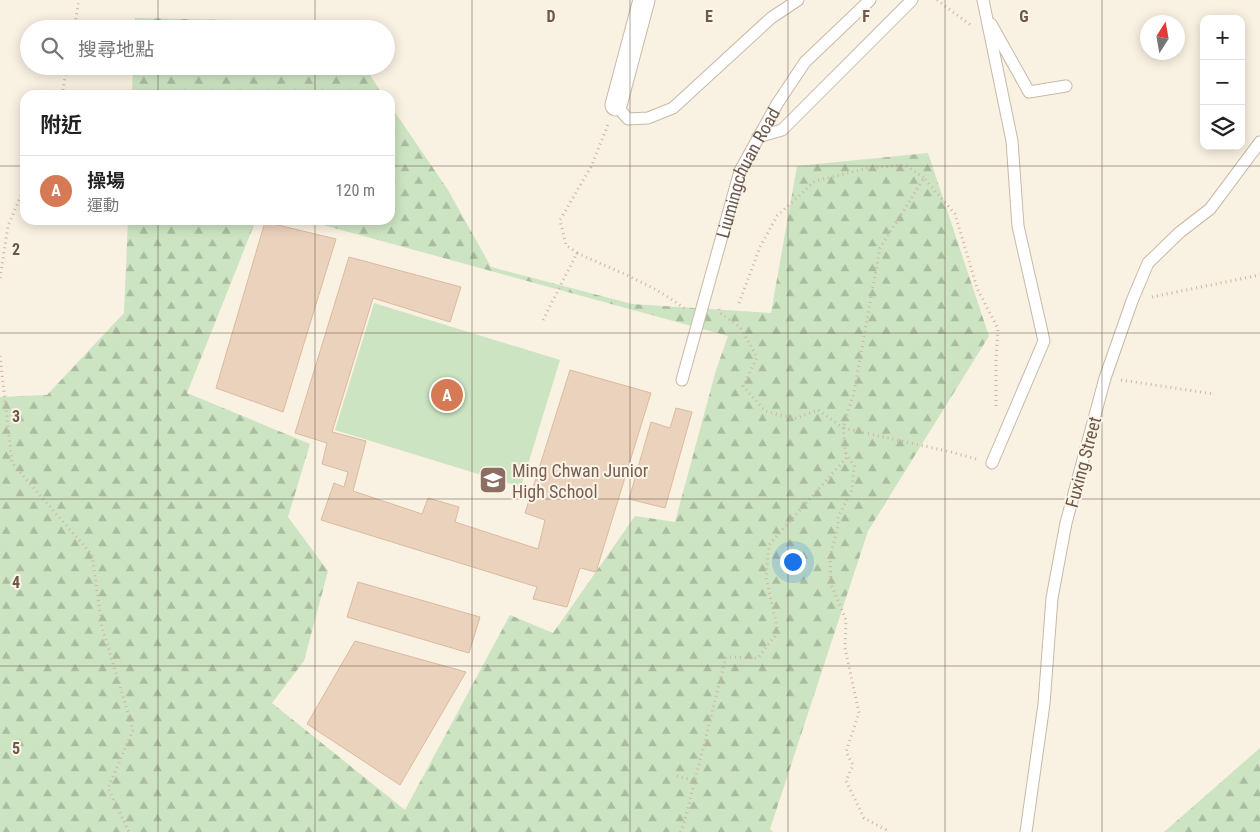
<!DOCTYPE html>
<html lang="zh-TW">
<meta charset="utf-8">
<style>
body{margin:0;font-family:"Roboto Condensed","Noto Sans TC",sans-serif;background:#f2f2f2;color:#222}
.controls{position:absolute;right:15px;top:15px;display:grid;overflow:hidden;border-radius:10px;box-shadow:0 2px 12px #0003}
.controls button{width:45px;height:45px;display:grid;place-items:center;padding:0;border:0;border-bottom:1px solid #e0e0e0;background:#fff;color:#222;font:25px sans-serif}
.compass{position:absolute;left:1140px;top:15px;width:45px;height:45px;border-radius:50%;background:#fff;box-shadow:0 2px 12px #0003;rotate:11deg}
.you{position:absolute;left:792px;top:561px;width:18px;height:18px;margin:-12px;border:4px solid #fff;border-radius:50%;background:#1a73e8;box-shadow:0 0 0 8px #1a73e833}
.badge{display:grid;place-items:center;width:32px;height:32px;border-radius:50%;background:#d57a54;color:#fff;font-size:16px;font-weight:700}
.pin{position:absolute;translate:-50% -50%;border:2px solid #fff;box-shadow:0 1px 5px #0006}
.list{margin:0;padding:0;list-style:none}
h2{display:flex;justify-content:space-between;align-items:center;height:65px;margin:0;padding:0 20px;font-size:21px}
h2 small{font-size:16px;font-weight:400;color:#767676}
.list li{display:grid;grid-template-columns:32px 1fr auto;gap:15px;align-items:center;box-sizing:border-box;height:70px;padding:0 20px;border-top:1px solid #e0e0e0}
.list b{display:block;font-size:19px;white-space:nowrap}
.list p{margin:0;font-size:16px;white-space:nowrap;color:#767676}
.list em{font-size:16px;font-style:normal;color:#767676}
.icon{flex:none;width:28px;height:28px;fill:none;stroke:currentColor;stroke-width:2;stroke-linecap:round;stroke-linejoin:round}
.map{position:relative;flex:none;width:1260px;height:832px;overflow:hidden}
.search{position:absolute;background:#fff;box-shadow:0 2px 12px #0003;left:20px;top:20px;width:375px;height:55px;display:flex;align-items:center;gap:12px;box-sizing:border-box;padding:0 18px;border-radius:28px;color:#767676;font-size:19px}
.panel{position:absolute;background:#fff;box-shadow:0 2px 12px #0003;left:20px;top:90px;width:375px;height:135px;border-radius:15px}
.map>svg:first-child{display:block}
</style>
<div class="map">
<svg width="1260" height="832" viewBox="0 0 1260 832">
<defs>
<pattern id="forest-firs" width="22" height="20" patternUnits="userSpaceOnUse" patternTransform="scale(1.25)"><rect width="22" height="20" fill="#cde4c2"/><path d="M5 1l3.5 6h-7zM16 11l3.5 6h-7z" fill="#aabca0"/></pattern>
</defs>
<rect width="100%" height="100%" fill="#f9f1e1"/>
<g fill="url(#forest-firs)">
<path d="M 135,18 L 334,22 L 339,29 L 135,29 Z"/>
<path d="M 133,66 L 364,66 L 383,95 L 132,95 Z"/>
<path d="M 390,105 L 448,190 L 491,267 L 632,304 L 771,313 L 797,166 L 928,153 L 989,336 L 868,531 L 770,829 L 773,832 L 0,832 L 0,397 L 47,395 L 124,313 L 128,220 L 256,220 L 187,393 L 310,444 L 288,517 L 328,571 L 304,661 L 272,703 L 405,810 L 510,615 L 553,633 L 635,516 L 675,522 L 716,370 L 728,336 L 305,220 L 390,220 Z"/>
<path d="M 1260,748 L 1260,832 L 1164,832 Z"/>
</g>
<path fill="#cde4c2" d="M 374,303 L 560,360 L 521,487 L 335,430 Z"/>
<g fill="#ebd2bc" stroke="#dbba9f">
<path d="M 265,222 L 336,239 L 283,412 L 216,388 Z"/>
<path d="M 349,257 L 461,287 L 450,322 L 373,298 L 332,432 L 366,441 L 353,491 L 422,514 L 428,498 L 459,507 L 455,522 L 538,549 L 545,520 L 525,513 L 570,370 L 651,393 L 596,572 L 580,568 L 567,607 L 533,599 L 537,587 L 321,520 L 334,483 L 344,487 L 348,472 L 322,464 L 327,443 L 295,433 Z"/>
<path d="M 676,408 L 692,412 L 665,508 L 629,499 L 651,422 L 670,428 Z"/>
<path d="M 358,582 L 480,617 L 469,653 L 347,617 Z"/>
<path d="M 355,641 L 466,672 L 400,785 L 307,724 Z"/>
</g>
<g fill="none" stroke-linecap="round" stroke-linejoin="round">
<g stroke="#c7b9aa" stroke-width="13">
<g id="lane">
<path d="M 983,0 L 1012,141 L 1018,226 L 1044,341 L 992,463"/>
<path d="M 991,24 L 1029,92 L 1066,86"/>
<path d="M 616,105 L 628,119 L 648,118 L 673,108 L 771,18 L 798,0"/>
<path d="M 758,137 L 782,130 L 912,0"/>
<path id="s1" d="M 682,380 L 740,171 L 777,104 L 805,62 L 870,0"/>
<path d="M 1026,832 L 1044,704 L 1052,598 L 1066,523 L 1105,378 L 1132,301 L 1148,263 L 1180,232 L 1210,209 L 1260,142"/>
</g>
</g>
<g stroke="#c7b9aa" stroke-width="23">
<path id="street" d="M 616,105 L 644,0"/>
</g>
<g stroke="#cfb5a0" stroke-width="3" stroke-dasharray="1 4" stroke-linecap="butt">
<path d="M 937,0 L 972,26"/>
<path d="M 74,29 L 79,0"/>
<path d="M 62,95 L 67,66"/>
<path d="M 577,253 C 614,270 653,284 685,309"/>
<path d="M 0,278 L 8,226 L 25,186"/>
<path d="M 1152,297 L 1260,275"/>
<path d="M 739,303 L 760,247 L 777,216 L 815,181 L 868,168 L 905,165 L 924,178"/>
<path d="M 543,320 L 577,253 L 566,245 L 560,220 L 592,165 L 608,124"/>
<path d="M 0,356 L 12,463 L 92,555 L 102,627 L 133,730 L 108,788 L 129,832"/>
<path d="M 1121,380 L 1214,394"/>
<path d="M 846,453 L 854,466 L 852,490 L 838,517 L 838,527 L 830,556 L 831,584 L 846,620 L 845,648 L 859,713 L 846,752 L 853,765 L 846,781 L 864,818 L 886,830 L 887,832"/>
<path d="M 976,459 L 951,452 L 843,428 L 854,392 L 880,248 L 924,178 L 955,214 L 977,288 L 998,329 L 996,360 L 996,408"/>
<path d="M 677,776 L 695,781"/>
<path d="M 680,832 L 684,824 L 726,657 L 758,658 L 778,632 L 766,577 L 769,545 L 846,458 L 843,428 L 818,410 L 794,419 L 765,411 L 743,386 L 757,357 L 740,327 L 720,313 L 719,309"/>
</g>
<use href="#lane" stroke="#fff" stroke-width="11"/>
<use href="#street" stroke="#fff" stroke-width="21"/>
</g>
<path fill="none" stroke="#6c594b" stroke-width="1" stroke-opacity="0.55" d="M 158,0 L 158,29M 315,0 L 315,29M 472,0 L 472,832M 630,0 L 630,832M 788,0 L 788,832M 945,0 L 945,832M 1102,0 L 1102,832M 158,66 L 158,95M 315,66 L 315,95M 0,166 L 25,166M 390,166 L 1260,166M 158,220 L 158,832M 315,220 L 315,832M 0,333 L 1260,333M 0,499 L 1260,499M 0,666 L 1260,666"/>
<defs>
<g id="school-square" transform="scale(1.4375)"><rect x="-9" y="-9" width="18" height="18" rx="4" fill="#8d6e63" stroke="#fcf5e7"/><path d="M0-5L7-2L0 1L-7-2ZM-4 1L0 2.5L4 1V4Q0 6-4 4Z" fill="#fff"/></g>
</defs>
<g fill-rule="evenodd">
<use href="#school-square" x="493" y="480"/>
</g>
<g text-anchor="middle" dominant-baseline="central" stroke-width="4" stroke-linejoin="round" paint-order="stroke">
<g font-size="18" fill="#6c594b" stroke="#fcf5e7">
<text stroke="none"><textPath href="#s1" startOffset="218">Liumingchuan Road</textPath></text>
<text transform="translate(1083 462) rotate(-75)">Fuxing Street</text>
</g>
<g font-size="18" fill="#785e54" stroke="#fcf5e7" text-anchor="start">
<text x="512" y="470">Ming Chwan Junior<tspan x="512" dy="21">High School</tspan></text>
</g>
</g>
<g font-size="16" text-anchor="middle" font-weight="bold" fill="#6c594b" stroke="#fcf5e7" stroke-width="4" stroke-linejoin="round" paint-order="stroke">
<text x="551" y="22">D</text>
<text x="709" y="22">E</text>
<text x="866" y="22">F</text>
<text x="1024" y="22">G</text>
<text x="16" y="255">2</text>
<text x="16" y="422">3</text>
<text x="16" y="588">4</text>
<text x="16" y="754">5</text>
</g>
</svg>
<div class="controls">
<button>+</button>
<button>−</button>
<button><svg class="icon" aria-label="layers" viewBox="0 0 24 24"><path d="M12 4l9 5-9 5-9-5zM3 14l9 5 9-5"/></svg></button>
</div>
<svg class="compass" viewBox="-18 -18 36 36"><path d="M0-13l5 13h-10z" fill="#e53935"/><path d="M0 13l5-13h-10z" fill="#767676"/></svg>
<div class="you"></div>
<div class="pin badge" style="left:447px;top:395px">A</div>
<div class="search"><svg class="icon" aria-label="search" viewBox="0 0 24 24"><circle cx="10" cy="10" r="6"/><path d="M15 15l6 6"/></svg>搜尋地點</div>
<section class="panel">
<h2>附近<small></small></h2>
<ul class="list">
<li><span class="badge">A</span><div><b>操場</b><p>運動</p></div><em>120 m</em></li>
</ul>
</section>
</div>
